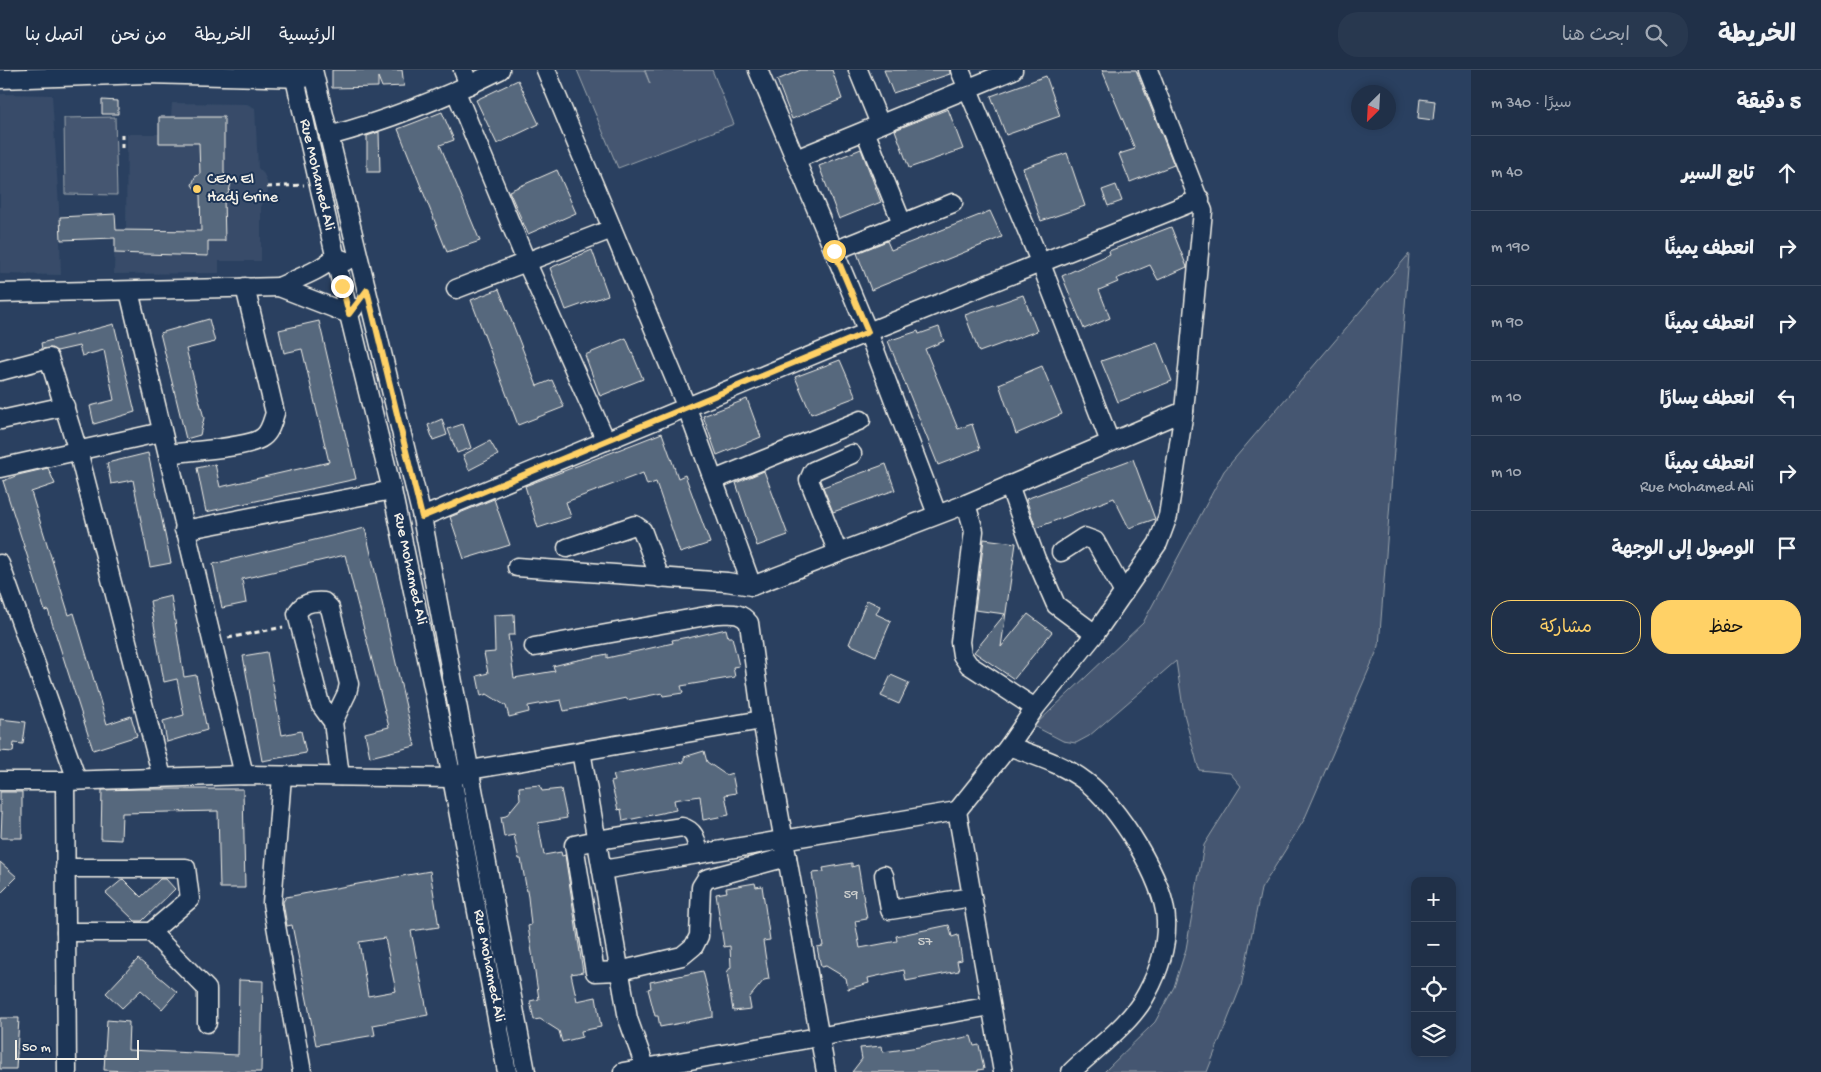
<!DOCTYPE html>
<html lang="ar">
<meta charset="utf-8">
<style>
body{margin:0;font-family:"Gochi Hand","Playpen Sans Arabic",sans-serif;background:#28384f;color:#f1f3f6;direction:rtl}
.controls{position:absolute;right:15px;bottom:15px;display:grid;overflow:hidden;border-radius:10px;box-shadow:0 2px 8px #0003}
.controls button{width:45px;height:45px;display:grid;place-items:center;padding:0;border:0;border-bottom:1px solid #3d4b60;background:#203048;color:#f1f3f6;font:25px sans-serif}
.compass{position:absolute;left:1351px;top:15px;width:45px;height:45px;border-radius:50%;background:#203048;box-shadow:0 2px 8px #0003;rotate:204deg}
.scale{position:absolute;left:15px;bottom:12px;width:124px;box-sizing:border-box;padding-left:5px;border:2px solid #f4f1e8;border-top:0;font-size:14px;line-height:18px;white-space:nowrap;color:#f4f1e8;-webkit-text-stroke:4px #1d3557;paint-order:stroke}
.stop{position:absolute;width:15px;height:15px;margin:-11px;border:4px solid #ffd166;border-radius:50%;background:#fff}
.stop.end{background:#ffd166;border-color:#fff;box-shadow:0 1px 5px #0008}
.list{margin:0;padding:0;list-style:none}
h2{display:flex;justify-content:space-between;align-items:center;height:65px;margin:0;padding:0 20px;font-size:21px}
h2 small{font-size:16px;font-weight:400;color:#a2a9b4}
.list li{display:grid;grid-template-columns:32px 1fr auto;gap:15px;align-items:center;box-sizing:border-box;height:75px;padding:0 20px;border-top:1px solid #3d4b60}
.list b{display:block;font-size:19px;white-space:nowrap}
.list p{margin:0;font-size:16px;white-space:nowrap;color:#a2a9b4}
.list em{font-size:16px;font-style:normal;color:#a2a9b4}
.actions{display:flex;gap:10px;padding:15px 20px}
.actions a{flex:1;padding:11px 0;border:1px solid #ffd166;border-radius:20px;text-align:center;font-size:18px;color:#ffd166}
.actions .main{background:#ffd166;color:#111}
.icon{flex:none;width:28px;height:28px;fill:none;stroke:currentColor;stroke-width:2;stroke-linecap:round;stroke-linejoin:round}
.map{position:relative;flex:none;width:1471px;height:1002px;overflow:hidden;direction:ltr}
header{display:flex;align-items:center;gap:30px;box-sizing:border-box;height:70px;padding:0 25px;background:#203048;border-bottom:1px solid #3d4b60}
header strong{font-size:24px}
nav{display:flex;gap:28px;margin-inline-start:auto;font-size:18px}
.search{width:350px;height:45px;background:#28384f;display:flex;align-items:center;gap:12px;box-sizing:border-box;padding:0 18px;border-radius:20px;color:#a2a9b4;font-size:19px}
main{display:flex}
aside{flex:1;background:#203048}
.map>svg:first-child{display:block}
</style>
<header>
<strong>الخريطة</strong>
<div class="search"><svg class="icon" aria-label="search" viewBox="0 0 24 24"><circle cx="10" cy="10" r="6"/><path d="M15 15l6 6"/></svg>ابحث هنا</div>
<nav><a>الرئيسية</a><a>الخريطة</a><a>من نحن</a><a>اتصل بنا</a></nav>
</header>
<main>
<aside>
<h2>5 دقيقة<small>سيرًا · 340 m</small></h2>
<ul class="list">
<li><svg class="icon" aria-label="ahead" viewBox="0 0 24 24"><path d="M12 20V5M6 11l6-6 6 6"/></svg><div><b>تابع السير</b></div><em>40 m</em></li>
<li><svg class="icon" aria-label="right" viewBox="0 0 24 24"><path d="M7 20v-9h11M14 6l5 5-5 5"/></svg><div><b>انعطف يمينًا</b></div><em>190 m</em></li>
<li><svg class="icon" aria-label="right" viewBox="0 0 24 24"><path d="M7 20v-9h11M14 6l5 5-5 5"/></svg><div><b>انعطف يمينًا</b></div><em>90 m</em></li>
<li><svg class="icon" aria-label="left" viewBox="0 0 24 24"><path d="M17 20v-9H6M10 6l-5 5 5 5"/></svg><div><b>انعطف يسارًا</b></div><em>10 m</em></li>
<li><svg class="icon" aria-label="right" viewBox="0 0 24 24"><path d="M7 20v-9h11M14 6l5 5-5 5"/></svg><div><b>انعطف يمينًا</b><p>Rue Mohamed Ali</p></div><em>10 m</em></li>
<li><svg class="icon" aria-label="arrive" viewBox="0 0 24 24"><path d="M6 21V4h12l-3 4 3 4H6"/></svg><div><b>الوصول إلى الوجهة</b></div></li>
</ul>
<div class="actions"><a class="main">حفظ</a><a>مشاركة</a></div>
</aside>
<div class="map">
<svg width="1471" height="1002" viewBox="0 0 1471 1002">
<rect width="100%" height="100%" fill="#2a4060"/>
<filter id="ink" filterUnits="userSpaceOnUse"><feTurbulence type="fractalNoise" baseFrequency=".02" numOctaves="2"/><feDisplacementMap in="SourceGraphic" scale="10" xChannelSelector="R" yChannelSelector="G"/><feConvolveMatrix kernelMatrix="1 2 1 2 8 2 1 2 1" color-interpolation-filters="sRGB"/></filter>
<g filter="url(#ink)">
<g fill="#374c69">
<path d="M 0,24 L 52,25 L 59,137 L 61,205 L 0,204 Z"/>
<path d="M 172,33 L 247,34 L 255,38 L 258,98 L 264,104 L 267,112 L 268,121 L 261,137 L 261,191 L 219,191 L 219,203 L 114,204 L 115,160 L 126,160 L 127,64 L 159,64 L 159,47 L 171,47 Z"/>
</g>
<g fill="#445771" stroke="#9ca4ac">
<path d="M 577,0 L 644,0 L 650,14 L 645,0 L 712,0 L 734,54 L 618,98 Z"/>
<path d="M 115,47 L 117,125 L 65,124 L 64,48 Z"/>
<path d="M 1409,184 L 1379,576 L 1304,750 L 1261,819 L 1241,916 L 1207,1002 L 1104,1002 L 1155,952 L 1174,917 L 1186,879 L 1204,775 L 1241,716 L 1230,703 L 1199,700 L 1184,644 L 1176,591 L 1089,666 L 1076,673 L 1063,671 L 1034,656 L 1143,553 L 1224,401 Z"/>
</g>
<g fill="#56677d" stroke="#f4f1e8" fill-rule="evenodd">
<path d="M 332,0 L 402,0 L 404,16 L 382,17 L 378,7 L 378,17 L 332,18 Z"/>
<path d="M 801,0 L 832,0 L 842,29 L 792,49 L 777,10 Z"/>
<path d="M 884,0 L 950,0 L 950,4 L 893,23 Z"/>
<path d="M 1102,0 L 1136,0 L 1174,95 L 1130,112 L 1119,84 L 1135,79 Z"/>
<path d="M 1046,6 L 1060,46 L 1006,65 L 991,26 Z"/>
<path d="M 518,10 L 539,54 L 497,74 L 476,30 Z"/>
<path d="M 1420,29 L 1435,31 L 1433,50 L 1418,48 Z"/>
<path d="M 102,30 L 118,31 L 118,44 L 102,44 Z"/>
<path d="M 948,39 L 963,79 L 909,98 L 895,60 Z"/>
<path d="M 442,42 L 454,70 L 440,75 L 480,171 L 447,182 L 398,59 Z"/>
<path d="M 159,47 L 224,47 L 224,103 L 231,112 L 229,122 L 224,128 L 225,171 L 208,171 L 208,186 L 115,183 L 115,168 L 61,170 L 60,147 L 115,144 L 116,160 L 201,161 L 200,125 L 192,115 L 195,107 L 200,104 L 199,73 L 159,73 Z"/>
<path d="M 379,62 L 380,102 L 367,102 L 367,66 Z"/>
<path d="M 861,79 L 881,132 L 839,149 L 819,96 Z"/>
<path d="M 1067,83 L 1085,136 L 1041,151 L 1023,98 Z"/>
<path d="M 557,100 L 576,143 L 528,164 L 509,121 Z"/>
<path d="M 1116,115 L 1122,131 L 1108,136 L 1102,120 Z"/>
<path d="M 990,141 L 1002,167 L 871,220 L 857,183 L 887,171 L 891,180 Z"/>
<path d="M 1171,157 L 1187,197 L 1158,210 L 1150,195 L 1116,209 L 1118,212 L 1099,220 L 1110,248 L 1084,259 L 1062,206 L 1110,184 L 1109,181 Z"/>
<path d="M 592,180 L 608,225 L 566,240 L 550,198 Z"/>
<path d="M 499,219 L 537,316 L 552,310 L 564,337 L 518,355 L 471,230 Z"/>
<path d="M 1023,225 L 1037,261 L 979,282 L 965,245 Z"/>
<path d="M 209,249 L 215,272 L 186,279 L 204,348 L 200,365 L 186,369 L 160,263 Z"/>
<path d="M 319,251 L 356,409 L 206,442 L 197,398 L 215,394 L 220,417 L 329,392 L 302,279 L 284,283 L 279,260 Z"/>
<path d="M 114,254 L 135,342 L 94,354 L 90,336 L 114,330 L 104,280 L 82,286 L 79,276 L 57,281 L 51,278 L 42,279 L 41,273 Z"/>
<path d="M 939,257 L 944,271 L 925,279 L 958,359 L 972,354 L 980,379 L 938,395 L 888,271 L 918,261 L 919,264 Z"/>
<path d="M 626,268 L 643,309 L 600,326 L 585,285 Z"/>
<path d="M 1157,272 L 1172,311 L 1118,332 L 1101,291 Z"/>
<path d="M 840,290 L 856,327 L 811,344 L 795,307 Z"/>
<path d="M 1042,296 L 1062,344 L 1016,364 L 999,314 Z"/>
<path d="M 747,329 L 761,367 L 717,385 L 703,346 Z"/>
<path d="M 442,349 L 447,365 L 433,370 L 428,355 Z"/>
<path d="M 463,354 L 471,378 L 457,383 L 448,359 Z"/>
<path d="M 662,363 L 678,408 L 685,405 L 710,473 L 680,483 L 656,412 L 647,415 L 643,403 L 566,432 L 571,447 L 538,458 L 525,416 Z"/>
<path d="M 490,371 L 498,385 L 469,400 L 463,385 Z"/>
<path d="M 148,383 L 171,493 L 150,497 L 133,410 L 111,414 L 107,393 Z"/>
<path d="M 1133,389 L 1155,449 L 1129,458 L 1114,428 L 1036,458 L 1026,429 Z"/>
<path d="M 886,394 L 895,420 L 833,442 L 823,417 Z"/>
<path d="M 48,398 L 55,414 L 31,422 L 69,545 L 74,543 L 107,654 L 131,646 L 137,666 L 93,680 L 48,540 L 45,541 L 3,411 L 18,405 Z"/>
<path d="M 764,401 L 788,465 L 757,476 L 736,413 Z"/>
<path d="M 494,429 L 510,475 L 464,489 L 450,447 Z"/>
<path d="M 365,458 L 415,676 L 370,687 L 365,663 L 389,657 L 345,485 L 242,509 L 246,533 L 222,538 L 213,494 Z"/>
<path d="M 984,469 L 1016,473 L 1001,577 L 1028,544 L 1052,562 L 1014,609 L 974,582 L 1005,544 L 975,540 Z"/>
<path d="M 171,526 L 184,607 L 196,605 L 207,660 L 167,672 L 163,651 L 184,645 L 177,609 L 164,612 L 150,531 Z"/>
<path d="M 867,530 L 880,536 L 876,544 L 891,551 L 876,586 L 849,574 Z"/>
<path d="M 514,544 L 515,565 L 508,565 L 514,608 L 555,601 L 553,596 L 573,591 L 607,584 L 607,588 L 673,573 L 672,570 L 688,567 L 688,568 L 726,559 L 728,567 L 732,567 L 739,596 L 733,597 L 735,607 L 681,616 L 683,623 L 663,626 L 662,623 L 627,630 L 627,628 L 564,641 L 561,630 L 528,636 L 529,642 L 509,647 L 506,636 L 487,624 L 481,626 L 477,606 L 488,603 L 484,583 L 495,582 L 494,545 Z"/>
<path d="M 267,582 L 282,665 L 301,661 L 306,683 L 262,691 L 243,586 Z"/>
<path d="M 891,605 L 909,613 L 899,634 L 881,626 Z"/>
<path d="M 0,649 L 26,652 L 23,674 L 14,673 L 13,682 L 0,681 Z"/>
<path d="M 704,681 L 707,692 L 726,705 L 732,703 L 736,723 L 725,725 L 729,745 L 703,750 L 700,726 L 674,730 L 676,740 L 623,751 L 621,739 L 618,740 L 611,712 L 615,711 L 613,705 L 684,692 L 684,687 Z"/>
<path d="M 540,715 L 542,721 L 561,719 L 567,748 L 538,753 L 544,785 L 561,782 L 562,786 L 565,785 L 583,902 L 571,904 L 577,931 L 596,927 L 601,957 L 581,961 L 582,967 L 562,972 L 559,961 L 540,949 L 534,950 L 530,931 L 539,929 L 528,856 L 531,855 L 528,827 L 521,789 L 519,789 L 514,765 L 504,767 L 501,747 L 506,746 L 520,729 L 519,717 Z"/>
<path d="M 138,719 L 243,719 L 245,818 L 220,818 L 218,741 L 122,743 L 121,770 L 101,769 L 102,720 Z"/>
<path d="M 0,722 L 22,722 L 22,768 L 1,768 L 2,743 L 0,743 Z"/>
<path d="M 0,792 L 17,807 L 0,824 Z"/>
<path d="M 852,793 L 852,797 L 858,795 L 867,849 L 855,851 L 860,878 L 897,871 L 896,866 L 949,855 L 952,867 L 958,865 L 962,890 L 957,891 L 959,901 L 906,911 L 904,900 L 868,908 L 869,913 L 848,919 L 846,908 L 826,896 L 821,897 L 817,877 L 823,876 L 812,803 L 824,802 L 823,798 Z"/>
<path d="M 430,801 L 439,857 L 411,861 L 428,945 L 373,955 L 375,965 L 316,975 L 292,855 L 287,856 L 283,832 L 284,830 L 286,827 ZM 385,868 L 396,921 L 368,926 L 359,872 Z"/>
<path d="M 123,809 L 141,827 L 160,809 L 166,809 L 175,819 L 142,851 L 135,851 L 106,823 Z"/>
<path d="M 755,813 L 756,817 L 762,816 L 770,870 L 763,871 L 769,909 L 764,910 L 749,928 L 751,939 L 733,941 L 727,902 L 731,897 L 730,876 L 724,877 L 716,824 L 727,822 L 726,818 Z"/>
<path d="M 138,889 L 177,922 L 162,939 L 141,920 L 122,938 L 106,923 Z"/>
<path d="M 703,901 L 713,942 L 713,947 L 660,957 L 658,946 L 655,946 L 648,919 L 651,918 L 650,912 Z"/>
<path d="M 239,910 L 263,911 L 261,1002 L 144,1002 L 104,1000 L 107,950 L 129,952 L 128,980 L 238,985 Z"/>
<path d="M 0,948 L 19,948 L 16,999 L 0,999 Z"/>
<path d="M 971,966 L 974,976 L 979,975 L 984,999 L 978,1000 L 978,1002 L 852,1002 L 862,989 L 860,978 L 882,976 L 883,982 L 919,977 Z"/>
</g>
<g fill="none" stroke-linecap="round" stroke-linejoin="round">
<g stroke="#f4f1e8" stroke-width="21">
<g id="minor">
<path d="M 293,0 L 342,216 L 392,420 L 452,708 L 507,1002"/>
<path d="M 313,0 L 422,447 L 526,1002"/>
<path d="M 463,0 L 469,15"/>
<path d="M 546,0 L 687,338 L 752,516"/>
<path d="M 758,0 L 868,262 L 937,444"/>
<path d="M 858,0 L 880,54"/>
<path d="M 960,0 L 1041,194 L 1110,372"/>
<path d="M 0,9 L 146,4 L 305,8"/>
<path d="M 456,22 L 526,191 L 606,371"/>
<path d="M 865,61 L 902,153"/>
<path d="M 329,66 C 389,50 444,28 500,0"/>
<path d="M 796,89 L 1013,0"/>
<path d="M 834,181 L 953,133"/>
<path d="M 346,191 L 335,187 C 320,201 298,208 279,217 L 349,244 L 354,238"/>
<path d="M 456,219 L 612,159"/>
<path d="M 129,221 L 244,705"/>
<path d="M 0,223 L 279,217"/>
<path d="M 0,301 L 49,288 L 78,381 L 162,707"/>
<path d="M 0,348 L 1,350 L 65,336"/>
<path d="M 168,384 C 187,381 250,378 263,367 C 270,362 272,352 275,343 L 245,217"/>
<path d="M 0,398 L 162,362"/>
<path d="M 714,410 L 861,350"/>
<path d="M 1009,415 L 1036,489 L 1056,535 L 1095,564"/>
<path d="M 966,434 L 974,461 L 960,572 L 962,585 L 969,595 L 1035,638"/>
<path d="M 422,447 L 868,262 L 1200,129"/>
<path d="M 184,460 L 392,420"/>
<path d="M 567,478 L 635,455 L 642,460 L 660,508"/>
<path d="M 1061,482 L 1084,467 L 1095,471 L 1124,523"/>
<path d="M 838,483 L 809,410 L 813,401 L 852,384"/>
<path d="M 0,494 L 77,710"/>
<path d="M 517,497 L 727,512 L 752,516 L 966,434 L 1184,341"/>
<path d="M 534,577 L 717,544 C 731,544 740,541 749,553 L 762,650 L 826,1002"/>
<path d="M 333,652 L 347,623 L 349,614 L 330,538 L 324,532 C 313,531 301,533 297,544 L 320,634 L 333,652 L 340,706"/>
<path d="M 1009,676 C 1035,686 1063,694 1085,711 C 1117,734 1165,811 1166,850 C 1167,875 1159,901 1147,923 C 1132,953 1095,979 1071,1002"/>
<path d="M 581,681 L 628,949 L 647,1002"/>
<path d="M 282,706 L 272,833 L 302,1002"/>
<path d="M 0,711 L 65,711 L 244,705 L 452,708 L 470,700 L 762,650"/>
<path d="M 65,711 L 67,1002"/>
<path d="M 957,741 L 1009,676 L 1035,638 L 1095,564 L 1158,473 L 1168,446 L 1184,341 L 1203,141 L 1148,0"/>
<path d="M 699,784 C 696,771 696,761 682,757 L 597,770 L 574,775 L 595,902 L 619,901 L 682,886 L 694,876 L 699,866 L 701,817 L 706,809 L 787,787"/>
<path d="M 65,798 L 186,798 L 190,829 L 151,862"/>
<path d="M 602,800 L 957,741 L 1003,1002"/>
<path d="M 884,805 L 890,840 L 972,827"/>
<path d="M 66,862 L 151,862 L 207,919 L 207,953"/>
<path d="M 623,1002 L 991,936"/>
</g>
</g>
<g stroke="#f4f1e8" stroke-width="3" stroke-dasharray="5 4" stroke-linecap="butt">
<path d="M 122,78 L 122,63"/>
<path d="M 267,117 L 304,115"/>
<path d="M 228,568 L 283,557"/>
</g>
<use href="#minor" stroke="#1d3557" stroke-width="18"/>
</g>
</g>
<g fill="none" stroke-linecap="round" stroke-linejoin="round" filter="url(#ink)">
<path stroke="#ffd166" stroke-width="6" d="M 342,216 L 349,244 L 367,220 L 422,447 L 868,262 L 834,181"/>
</g>
<circle fill="#ffd166" stroke="#1d3557" stroke-width="2" cx="197" cy="119" r="5"/>
<g text-anchor="middle" dominant-baseline="central" stroke-width="4" stroke-linejoin="round" paint-order="stroke">
<g font-size="14" fill="#cccecd">
<text x="851" y="825">59</text>
<text x="925" y="872">57</text>
</g>
<g font-size="16" fill="#f4f1e8" stroke="#1d3557">
<text transform="translate(316 105) rotate(77)">Rue Mohamed Ali</text>
<text transform="translate(409 499) rotate(78)">Rue Mohamed Ali</text>
<text transform="translate(488 896) rotate(79)">Rue Mohamed Ali</text>
</g>
<g font-size="16" fill="#f4f1e8" stroke="#1d3557" text-anchor="start">
<text x="207" y="110">CEM El<tspan x="207" dy="18">Hadj Grine</tspan></text>
</g>
</g>
</svg>
<div class="controls">
<button>+</button>
<button>−</button>
<button><svg class="icon" aria-label="locate" viewBox="0 0 24 24"><circle cx="12" cy="12" r="6"/><path d="M12 2v4M12 18v4M2 12h4M18 12h4"/></svg></button>
<button><svg class="icon" aria-label="layers" viewBox="0 0 24 24"><path d="M12 4l9 5-9 5-9-5zM3 14l9 5 9-5"/></svg></button>
</div>
<svg class="compass" viewBox="-18 -18 36 36"><path d="M0-13l5 13h-10z" fill="#e53935"/><path d="M0 13l5-13h-10z" fill="#a2a9b4"/></svg>
<div class="scale">50 m</div>
<div class="stop" style="left:834px;top:181px"></div>
<div class="stop end" style="left:342px;top:216px"></div>
</div>
</main>
